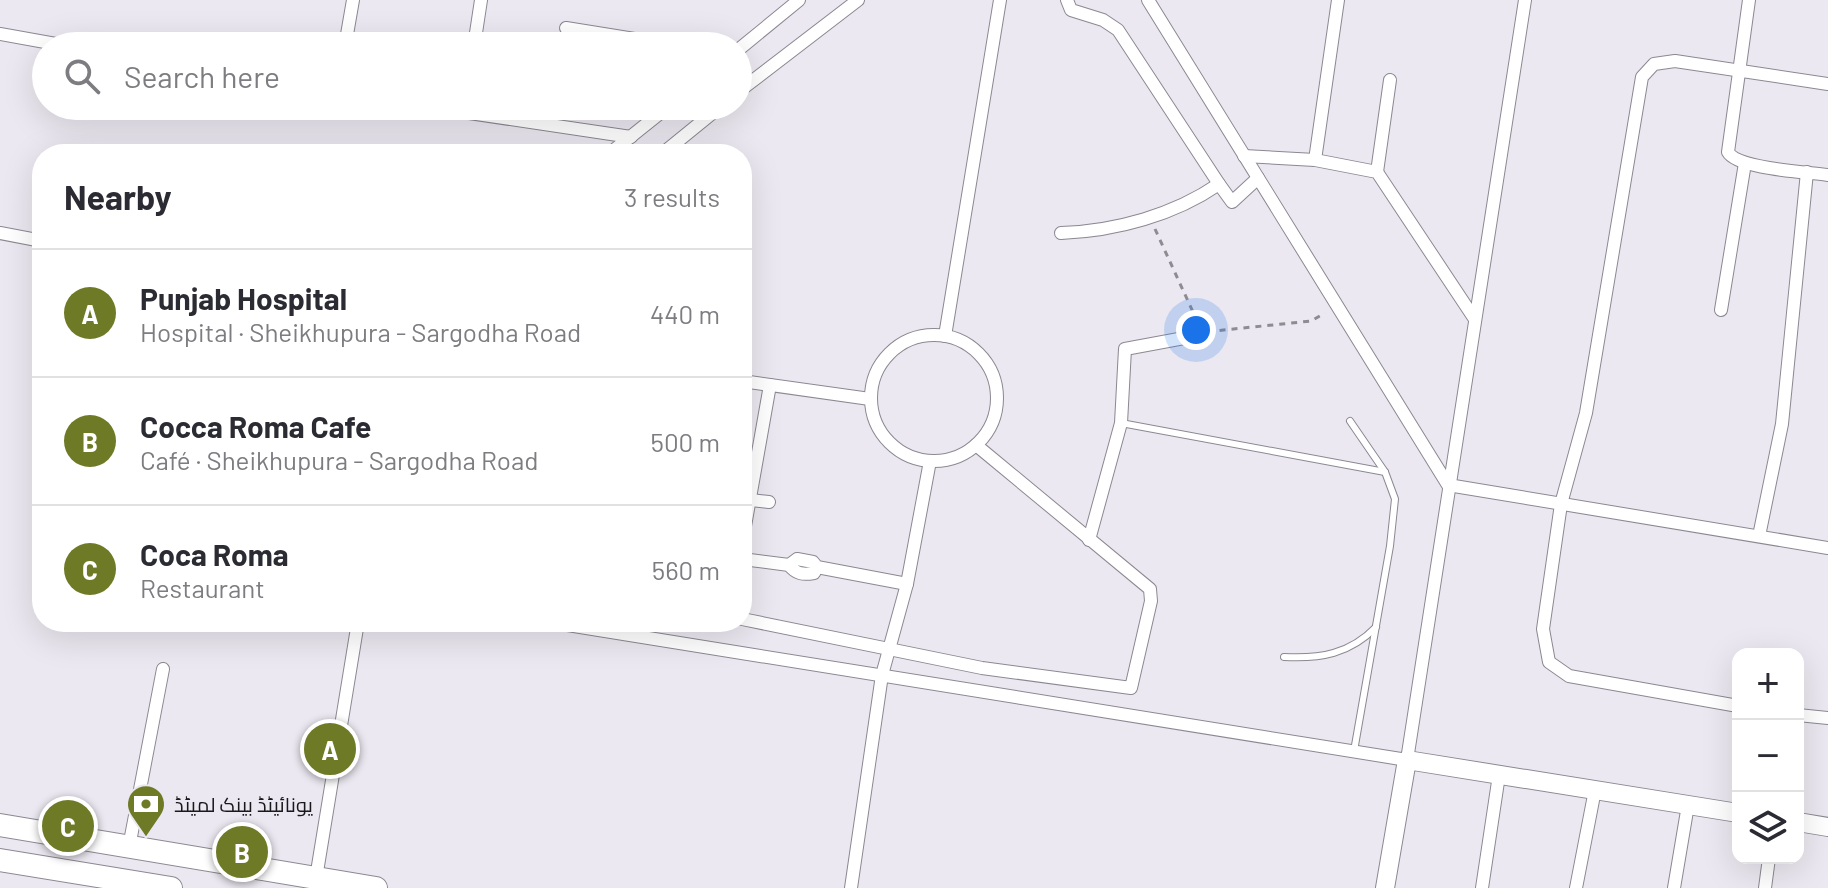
<!DOCTYPE html>
<meta charset="utf-8">
<style>
body{margin:0;font-family:Barlow,Cairo,sans-serif;background:#f2f2f3;color:#2b2b33}
.controls{position:absolute;right:24px;bottom:24px;display:grid;overflow:hidden;border-radius:16px;box-shadow:0 8px 32px #0002}
.controls button{width:72px;height:72px;display:grid;place-items:center;padding:0;border:0;border-bottom:2px solid #e1e1e2;background:#fff;color:#2b2b33;font:40px sans-serif}
.you{position:absolute;left:1196px;top:330px;width:28px;height:28px;margin:-20px;border:6px solid #fff;border-radius:50%;background:#1a73e8;box-shadow:0 0 0 12px #1a73e833}
.badge{display:grid;place-items:center;width:52px;height:52px;border-radius:50%;background:#6e7a26;color:#fff;font-size:26px;font-weight:700}
.pin{position:absolute;translate:-50% -50%;border:4px solid #fff;box-shadow:0 2px 8px #0006}
.list{margin:0;padding:0;list-style:none}
h2{display:flex;justify-content:space-between;align-items:center;height:104px;margin:0;padding:0 32px;font-size:34px}
h2 small{font-size:26px;font-weight:400;color:#7c7c81}
.list li{display:grid;grid-template-columns:52px 1fr auto;gap:24px;align-items:center;box-sizing:border-box;height:128px;padding:0 32px;border-top:2px solid #e1e1e2}
.list b{display:block;font-size:30px;white-space:nowrap}
.list p{margin:0;font-size:26px;white-space:nowrap;color:#7c7c81}
.list em{font-size:26px;font-style:normal;color:#7c7c81}
.icon{flex:none;width:44px;height:44px;fill:none;stroke:currentColor;stroke-width:2;stroke-linecap:round;stroke-linejoin:round}
.map{position:relative;flex:none;width:1828px;height:888px;overflow:hidden}
.search{position:absolute;background:#fff;box-shadow:0 8px 32px #0002;left:32px;top:32px;width:720px;height:88px;display:flex;align-items:center;gap:20px;box-sizing:border-box;padding:0 28px;border-radius:44px;color:#7c7c81;font-size:30px}
.panel{position:absolute;background:#fff;box-shadow:0 8px 32px #0002;left:32px;top:144px;width:720px;height:488px;border-radius:32px}
.map>svg:first-child{display:block}
</style>
<div class="map">
<svg width="1828" height="888" viewBox="0 0 1828 888">
<rect width="100%" height="100%" fill="#ece8f1"/>
<g fill="none" stroke-linecap="round" stroke-linejoin="round">
<g stroke="#8c8891" stroke-width="8">
<g id="lane">
<path d="M 1350,421 L 1385,472 L 1395,499 L 1390,546 L 1354,751"/>
<path d="M 1121,423 L 1385,472"/>
<path d="M 1284,657 C 1320,659 1350,654 1376,627"/>
</g>
</g>
<g stroke="#8c8891" stroke-width="14">
<g id="street">
<path d="M 1067,0 L 1071,10 L 1103,20 L 1118,30 L 1219,184"/>
<path d="M 1148,0 L 1448,485 L 1828,548"/>
<path d="M 1749,0 L 1728,152 C 1737,169 1807,172 1828,175"/>
<path d="M 566,28 L 678,46"/>
<path d="M 0,34 L 67,46"/>
<path d="M 345,46 L 353,0"/>
<path d="M 474,46 L 481,0"/>
<path d="M 738,50 L 799,0"/>
<path d="M 738,92 L 858,0"/>
<path d="M 422,106 L 631,137"/>
<path d="M 609,154 L 669,106"/>
<path d="M 662,154 L 721,106"/>
<path d="M 1244,156 L 1315,160 L 1377,172 L 1474,318"/>
<path d="M 1315,160 L 1338,0"/>
<path d="M 1377,172 L 1390,80"/>
<path d="M 0,233 L 42,241"/>
<path d="M 1061,233 C 1116,231 1174,215 1219,184 L 1232,202 L 1258,178"/>
<path d="M 1721,310 L 1745,163"/>
<circle cx="934" cy="398" r="63"/>
<path d="M 945,336 L 1000,0"/>
<path d="M 742,381 L 870,399"/>
<path d="M 742,499 L 769,502"/>
<path d="M 1759,536 L 1782,424 L 1807,172"/>
<path d="M 1089,540 L 1121,423 L 1125,349 L 1195,336 L 1198,323"/>
<path d="M 742,543 L 770,385"/>
<path d="M 742,559 L 789,565 C 796,574 803,575 814,573 L 817,567"/>
<path d="M 789,565 L 797,559 L 813,562 L 817,567 L 907,584"/>
<path d="M 742,619 L 982,668 L 1131,688 L 1151,601 L 1150,589 L 976,445"/>
<path d="M 549,622 L 1407,760 L 1525,0"/>
<path d="M 1738,706 L 1569,676 L 1549,662 L 1543,629 L 1561,504 L 1586,413 L 1642,77 L 1654,64 L 1675,61 L 1828,84"/>
<path d="M 1798,715 L 1828,718"/>
<path d="M 129,847 L 163,669"/>
<path d="M 316,878 L 358,622"/>
<path d="M 851,888 L 882,675 L 907,584 L 930,461"/>
<path d="M 1482,888 L 1499,775"/>
<path d="M 1576,888 L 1595,790"/>
<path d="M 1674,888 L 1688,805"/>
<path d="M 1765,888 L 1769,858"/>
</g>
</g>
<g stroke="#8c8891" stroke-width="20">
<g id="secondary">
<path d="M 1798,822 L 1828,827"/>
<path d="M 1385,888 L 1407,760 L 1738,813"/>
</g>
</g>
<g stroke="#8c8891" stroke-width="24">
<g id="highway">
<path d="M 0,825 L 376,888"/>
<path d="M 0,860 L 171,888"/>
</g>
</g>
<g stroke="#8e8b92" stroke-width="3" stroke-dasharray="6 6" stroke-linecap="butt">
<path d="M 1155,229 L 1193,312"/>
<path d="M 1210,326 L 1214,331 L 1311,321 L 1325,313"/>
</g>
<use href="#lane" stroke="#fff" stroke-width="6"/>
<use href="#street" stroke="#fff" stroke-width="12"/>
<use href="#secondary" stroke="#fff" stroke-width="18"/>
<use href="#highway" stroke="#fff" stroke-width="22"/>
</g>
<defs>
<g id="bank-pin" transform="scale(2)"><path d="M0 17L-7.5 6A9.5 9.5 0 1 1 7.5 6Z" fill="#6e7a26" stroke="#ece8f1"/><path d="M-6-4H6V4H-6ZM0-2.3a2.3 2.3 0 1 0 0 4.6a2.3 2.3 0 1 0 0-4.6Z" fill="#fff"/></g>
</defs>
<g fill-rule="evenodd">
<use href="#bank-pin" x="146" y="804"/>
</g>
<g text-anchor="middle" dominant-baseline="central" stroke-width="6" stroke-linejoin="round" paint-order="stroke">
<g font-size="20" fill="#19181b" stroke="#ece8f1" text-anchor="start">
<text x="174" y="804">یونائیٹڈ بینک لمیٹڈ</text>
</g>
</g>
</svg>
<div class="controls">
<button>+</button>
<button>−</button>
<button><svg class="icon" aria-label="layers" viewBox="0 0 24 24"><path d="M12 4l9 5-9 5-9-5zM3 14l9 5 9-5"/></svg></button>
</div>
<div class="you"></div>
<div class="pin badge" style="left:330px;top:749px">A</div>
<div class="pin badge" style="left:242px;top:852px">B</div>
<div class="pin badge" style="left:68px;top:826px">C</div>
<div class="search"><svg class="icon" aria-label="search" viewBox="0 0 24 24"><circle cx="10" cy="10" r="6"/><path d="M15 15l6 6"/></svg>Search here</div>
<section class="panel">
<h2>Nearby<small>3 results</small></h2>
<ul class="list">
<li><span class="badge">A</span><div><b>Punjab Hospital</b><p>Hospital · Sheikhupura - Sargodha Road</p></div><em>440 m</em></li>
<li><span class="badge">B</span><div><b>Cocca Roma Cafe</b><p>Café · Sheikhupura - Sargodha Road</p></div><em>500 m</em></li>
<li><span class="badge">C</span><div><b>Coca Roma</b><p>Restaurant</p></div><em>560 m</em></li>
</ul>
</section>
</div>
